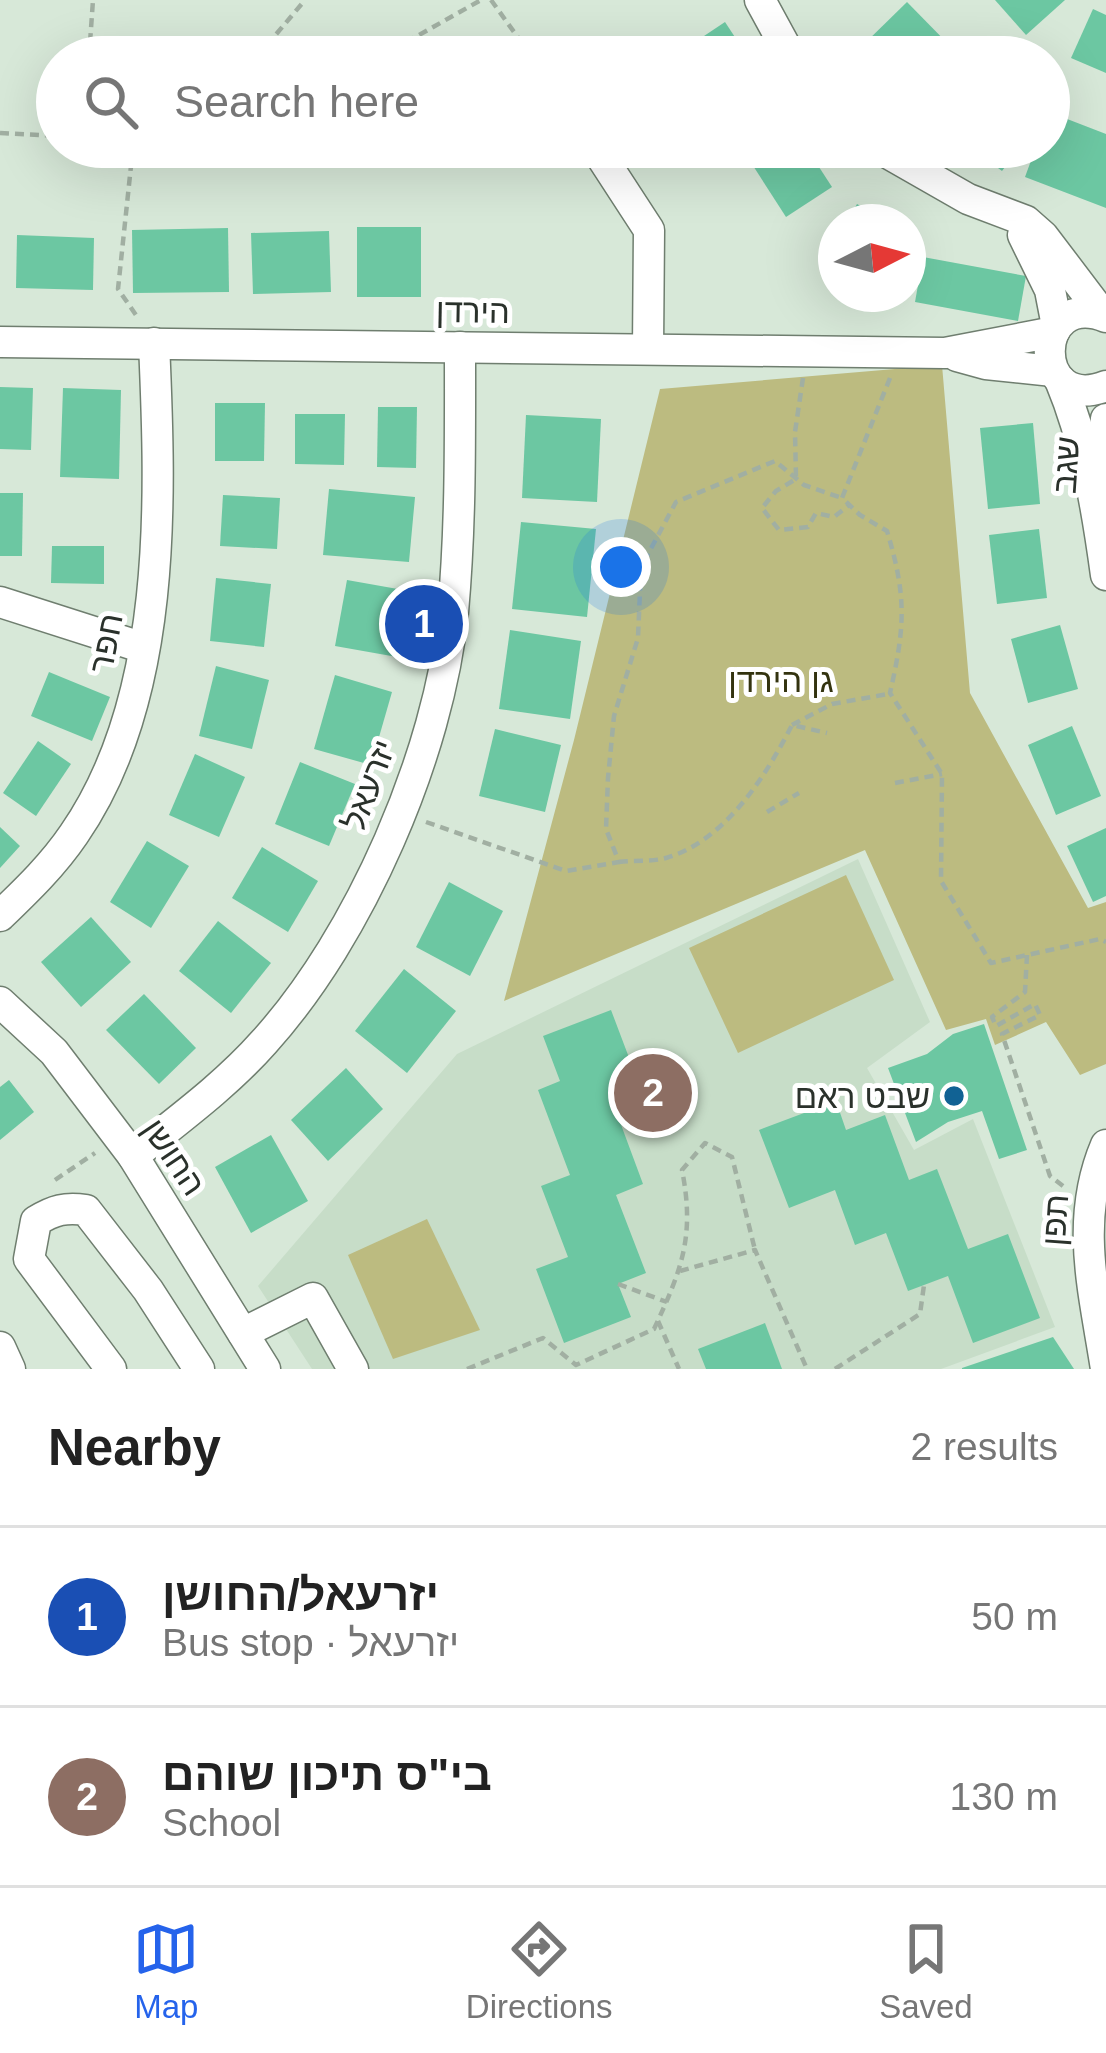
<!DOCTYPE html>
<meta charset="utf-8">
<style>
body{margin:0;font-family:Helvetica,Heebo,sans-serif;background:#f6f6f6;color:#222}
.compass{position:absolute;left:818px;top:204px;width:108px;height:108px;border-radius:50%;background:#fff;box-shadow:0 12px 48px #0002;rotate:84deg}
.you{position:absolute;left:621px;top:567px;width:42px;height:42px;margin:-30px;border:9px solid #fff;border-radius:50%;background:#1a73e8;box-shadow:0 0 0 18px #1a73e833}
.badge{display:grid;place-items:center;width:78px;height:78px;border-radius:50%;background:#2563eb;color:#fff;font-size:39px;font-weight:700}
.pin{position:absolute;translate:-50% -50%;border:6px solid #fff;box-shadow:0 3px 12px #0006}
.list{margin:0;padding:0;list-style:none}
h2{display:flex;justify-content:space-between;align-items:center;height:156px;margin:0;padding:0 48px;font-size:51px}
h2 small{font-size:39px;font-weight:400;color:#767676}
.list li{display:grid;grid-template-columns:78px 1fr auto;gap:36px;align-items:center;box-sizing:border-box;height:180px;padding:0 48px;border-top:3px solid #e0e0e0}
.list b{display:block;font-size:45px;white-space:nowrap}
.list p{margin:0;font-size:39px;white-space:nowrap;color:#767676}
.list em{font-size:39px;font-style:normal;color:#767676}
.icon{flex:none;width:66px;height:66px;fill:none;stroke:currentColor;stroke-width:2;stroke-linecap:round;stroke-linejoin:round}
.map{position:relative;flex:none;width:1106px;height:1369px;overflow:hidden}
.search{position:absolute;background:#fff;box-shadow:0 12px 48px #0002;left:36px;right:36px;top:36px;height:132px;display:flex;align-items:center;gap:30px;box-sizing:border-box;padding:0 42px;border-radius:66px;color:#767676;font-size:45px}
.sheet{height:516px;background:#fff}
nav{display:flex;justify-content:space-around;align-items:center;box-sizing:border-box;height:168px;border-top:3px solid #e0e0e0;background:#fff;font-size:33px;color:#767676}
nav a{display:grid;justify-items:center;gap:6px}
nav .on{color:#2563eb}
.map>svg:first-child{display:block}
</style>
<div class="map">
<svg width="1106" height="1369" viewBox="0 0 1106 1369">
<rect width="100%" height="100%" fill="#d7e8d8"/>
<path fill="#c7ddc8" d="M 858,859 L 930,1022 L 867,1068 L 914,1150 L 973,1119 L 1055,1327 L 941,1369 L 312,1369 L 258,1286 L 457,1054 Z"/>
<g fill="#bcbb80">
<path d="M 942,365 L 970,693 L 1088,908 L 1106,902 L 1106,1064 L 1080,1075 L 1046,1022 L 995,1045 L 986,1019 L 946,1030 L 865,850 L 504,1001 L 574,740 L 660,389 Z"/>
<path d="M 846,875 L 894,980 L 738,1053 L 689,948 Z"/>
<path d="M 427,1219 L 480,1330 L 393,1359 L 348,1255 Z"/>
</g>
<g fill="#6cc7a2">
<path d="M 995,0 L 1065,0 L 1026,35 Z"/>
<path d="M 907,2 L 955,51 L 948,57 L 867,57 L 859,49 Z"/>
<path d="M 1093,9 L 1106,15 L 1106,73 L 1071,58 Z"/>
<path d="M 725,22 L 748,57 L 683,57 L 680,52 Z"/>
<path d="M 1049,112 L 1106,134 L 1106,208 L 1025,177 L 1036,147 L 1049,147 Z"/>
<path d="M 741,147 L 806,147 L 832,187 L 786,217 Z"/>
<path d="M 970,147 L 1020,147 L 1002,171 Z"/>
<path d="M 857,204 L 888,222 L 847,222 Z"/>
<rect x="357" y="227" width="64" height="70"/>
<path d="M 228,228 L 229,292 L 133,293 L 132,230 Z"/>
<path d="M 329,231 L 331,292 L 253,294 L 251,233 Z"/>
<path d="M 17,235 L 94,238 L 93,290 L 16,288 Z"/>
<path d="M 923,257 L 1026,276 L 1018,321 L 915,302 Z"/>
<path d="M 0,387 L 33,388 L 31,450 L 0,449 Z"/>
<path d="M 63,388 L 121,390 L 119,479 L 60,477 Z"/>
<path d="M 215,403 L 265,403 L 264,461 L 215,461 Z"/>
<path d="M 378,407 L 417,407 L 416,468 L 377,467 Z"/>
<path d="M 295,414 L 345,414 L 344,465 L 295,464 Z"/>
<path d="M 526,415 L 601,419 L 597,502 L 522,498 Z"/>
<path d="M 1033,423 L 1040,504 L 988,509 L 980,428 Z"/>
<path d="M 329,489 L 415,497 L 409,562 L 323,555 Z"/>
<path d="M 0,493 L 23,493 L 22,556 L 0,556 Z"/>
<path d="M 223,495 L 280,498 L 277,549 L 220,546 Z"/>
<path d="M 521,522 L 596,529 L 587,617 L 512,609 Z"/>
<path d="M 1039,529 L 1047,598 L 997,604 L 989,535 Z"/>
<path d="M 52,546 L 104,546 L 104,584 L 51,583 Z"/>
<path d="M 216,578 L 271,584 L 264,647 L 210,641 Z"/>
<path d="M 347,580 L 409,591 L 397,657 L 335,646 Z"/>
<path d="M 1060,625 L 1078,689 L 1028,703 L 1011,639 Z"/>
<path d="M 510,630 L 581,641 L 570,719 L 499,709 Z"/>
<path d="M 216,666 L 269,680 L 252,749 L 199,736 Z"/>
<path d="M 49,672 L 110,697 L 92,741 L 31,716 Z"/>
<path d="M 335,675 L 392,692 L 371,765 L 314,749 Z"/>
<path d="M 1072,726 L 1101,796 L 1056,815 L 1028,745 Z"/>
<path d="M 495,729 L 561,745 L 545,812 L 479,796 Z"/>
<path d="M 38,741 L 71,764 L 36,816 L 3,793 Z"/>
<path d="M 195,754 L 245,777 L 219,837 L 169,815 Z"/>
<path d="M 300,762 L 355,784 L 329,846 L 275,824 Z"/>
<path d="M 0,827 L 20,846 L 0,868 Z"/>
<path d="M 1106,828 L 1106,896 L 1093,902 L 1067,846 Z"/>
<path d="M 147,841 L 189,866 L 151,928 L 110,902 Z"/>
<path d="M 262,847 L 318,881 L 288,932 L 232,898 Z"/>
<path d="M 449,882 L 503,911 L 470,976 L 416,947 Z"/>
<path d="M 91,917 L 131,962 L 81,1007 L 41,962 Z"/>
<path d="M 218,921 L 271,963 L 231,1013 L 179,971 Z"/>
<path d="M 404,969 L 456,1011 L 407,1073 L 355,1031 Z"/>
<path d="M 144,994 L 196,1048 L 159,1084 L 106,1030 Z"/>
<path d="M 611,1010 L 639,1084 L 610,1095 L 643,1184 L 616,1195 L 646,1273 L 618,1284 L 631,1317 L 564,1343 L 536,1269 L 568,1257 L 541,1186 L 570,1175 L 538,1090 L 560,1081 L 543,1036 Z"/>
<path d="M 984,1024 L 1027,1150 L 999,1159 L 982,1111 L 948,1122 L 916,1142 L 888,1068 L 927,1054 L 953,1034 Z"/>
<path d="M 346,1068 L 383,1109 L 328,1161 L 291,1120 Z"/>
<path d="M 9,1080 L 34,1112 L 0,1140 L 0,1087 Z"/>
<path d="M 836,1101 L 846,1130 L 885,1115 L 909,1180 L 937,1169 L 968,1249 L 1008,1234 L 1040,1318 L 973,1343 L 948,1276 L 908,1291 L 886,1233 L 855,1245 L 835,1190 L 789,1208 L 759,1130 Z"/>
<path d="M 271,1135 L 308,1201 L 251,1233 L 215,1167 Z"/>
<path d="M 765,1323 L 782,1369 L 706,1369 L 698,1349 Z"/>
<path d="M 1053,1337 L 1074,1369 L 962,1369 L 962,1368 Z"/>
</g>
<g fill="none" stroke-linecap="round" stroke-linejoin="round">
<g stroke="#6f7e6f" stroke-width="33">
<g id="minor">
<path d="M 760,0 L 791,57"/>
<path d="M 595,147 L 649,230 L 648,349"/>
<path d="M 877,147 L 968,199 L 1026,221 L 1043,236 L 1103,315"/>
<path d="M 1023,235 L 1050,290 L 1057,326"/>
<path d="M 1106,317 C 1031,288 1031,415 1106,386"/>
<path d="M 0,342 L 945,353 L 1054,332"/>
<path d="M 957,356 L 986,364 L 1053,371"/>
<path d="M 1060,380 C 1086,442 1097,509 1106,575"/>
<path d="M 1098,481 L 1106,419"/>
<path d="M 0,602 L 144,648"/>
<path d="M 0,916 C 27,890 53,865 74,834 C 168,698 161,501 154,343"/>
<path d="M 0,1002 L 54,1052 L 133,1156 L 265,1369"/>
<path d="M 133,1156 C 178,1120 226,1085 264,1042 C 360,936 439,754 453,612 C 461,524 460,436 460,347"/>
<path d="M 243,1333 L 313,1298 L 353,1369"/>
<path d="M 0,1347 L 10,1369"/>
<path d="M 111,1369 L 29,1259 L 36,1221 C 54,1210 65,1207 86,1210 L 148,1290 L 199,1369"/>
<path d="M 1106,1369 C 1094,1291 1074,1220 1106,1145"/>
</g>
</g>
<g stroke="#a1afa2" stroke-width="4.5" stroke-dasharray="9 6" stroke-linecap="butt">
<path d="M 491,0 L 532,57"/>
<path d="M 264,48 L 280,57"/>
<path d="M 89,57 L 93,0"/>
<path d="M 257,57 L 305,0"/>
<path d="M 380,57 L 481,0"/>
<path d="M 0,133 L 57,136"/>
<path d="M 133,147 L 118,289 L 136,315"/>
<path d="M 803,378 L 795,432 L 796,479 L 776,491 L 762,508 L 779,530 L 808,527 L 816,513 L 834,517 L 849,505"/>
<path d="M 890,378 L 842,498 L 860,515 L 887,531 C 907,597 905,627 890,693 L 942,774 L 941,881 L 991,963 L 1100,939 L 1106,942"/>
<path d="M 792,725 L 832,704 L 888,694"/>
<path d="M 895,783 L 942,774"/>
<path d="M 767,812 L 799,793"/>
<path d="M 426,822 L 566,871 L 619,862 L 606,829 L 608,778 L 614,716 L 638,638 L 641,567 L 676,502 L 775,461 L 804,485 L 842,498"/>
<path d="M 619,862 C 633,860 652,862 666,858 C 725,841 766,776 792,725 L 827,733"/>
<path d="M 1027,955 L 1025,992 L 992,1017 L 996,1026 L 1035,1004 L 1040,1015 L 1002,1034 L 1050,1176 L 1063,1186"/>
<path d="M 55,1180 L 95,1153"/>
<path d="M 680,1271 L 755,1250 L 807,1369"/>
<path d="M 618,1284 L 667,1302"/>
<path d="M 658,1321 L 679,1369"/>
<path d="M 467,1369 L 543,1338 L 576,1365 L 654,1329 C 682,1269 695,1236 682,1170 L 705,1143 L 732,1157 L 755,1250"/>
<path d="M 835,1369 L 920,1314 L 924,1285"/>
</g>
<use href="#minor" stroke="#fff" stroke-width="30"/>
</g>
<circle fill="#116294" stroke="#fff" stroke-width="4.5" cx="954" cy="1096" r="12"/>
<g text-anchor="middle" dominant-baseline="central" stroke-width="10" stroke-linejoin="round" paint-order="stroke">
<g font-size="33" fill="#2a312b" stroke="#fff">
<text transform="translate(473 311) rotate(1)">הירדן</text>
<text transform="translate(1066 465) rotate(-86)">שגב</text>
<text transform="translate(106 643) rotate(-79)">חפר</text>
<text transform="translate(369 785) rotate(-69)">יזרעאל</text>
<text transform="translate(174 1157) rotate(56)">החושן</text>
<text transform="translate(1055 1220) rotate(-86)">תפן</text>
</g>
<g font-size="33" fill="#33330f" stroke="#fff">
<text x="781" y="680">גן הירדן</text>
</g>
<g font-size="33" fill="#2a312b" stroke="#fff" text-anchor="end">
<text x="930" y="1096">שבט ראם</text>
</g>
</g>
</svg>
<svg class="compass" viewBox="-18 -18 36 36"><path d="M0-13l5 13h-10z" fill="#e53935"/><path d="M0 13l5-13h-10z" fill="#767676"/></svg>
<div class="you"></div>
<div class="pin badge" style="left:424px;top:624px;background:#1a4fb4">1</div>
<div class="pin badge" style="left:653px;top:1093px;background:#8d6e63">2</div>
<div class="search"><svg class="icon" aria-label="search" viewBox="0 0 24 24"><circle cx="10" cy="10" r="6"/><path d="M15 15l6 6"/></svg>Search here</div>
</div>
<section class="sheet">
<h2>Nearby<small>2 results</small></h2>
<ul class="list">
<li><span class="badge" style="background:#1a4fb4">1</span><div><b>יזרעאל/החושן</b><p>Bus stop · יזרעאל</p></div><em>50 m</em></li>
<li><span class="badge" style="background:#8d6e63">2</span><div><b>בי&quot;ס תיכון שוהם</b><p>School</p></div><em>130 m</em></li>
</ul>
</section>
<nav>
<a class="on"><svg class="icon" aria-label="map" viewBox="0 0 24 24"><path d="M3 6l6-2 6 2 6-2v14l-6 2-6-2-6 2zM9 4v14M15 6v14"/></svg>Map</a>
<a><svg class="icon" aria-label="directions" viewBox="0 0 24 24"><path d="M12 3l9 9-9 9-9-9zM9 14v-3h6M13 9l2 2-2 2"/></svg>Directions</a>
<a><svg class="icon" aria-label="saved" viewBox="0 0 24 24"><path d="M7 4h10v16l-5-4-5 4z"/></svg>Saved</a>
</nav>
